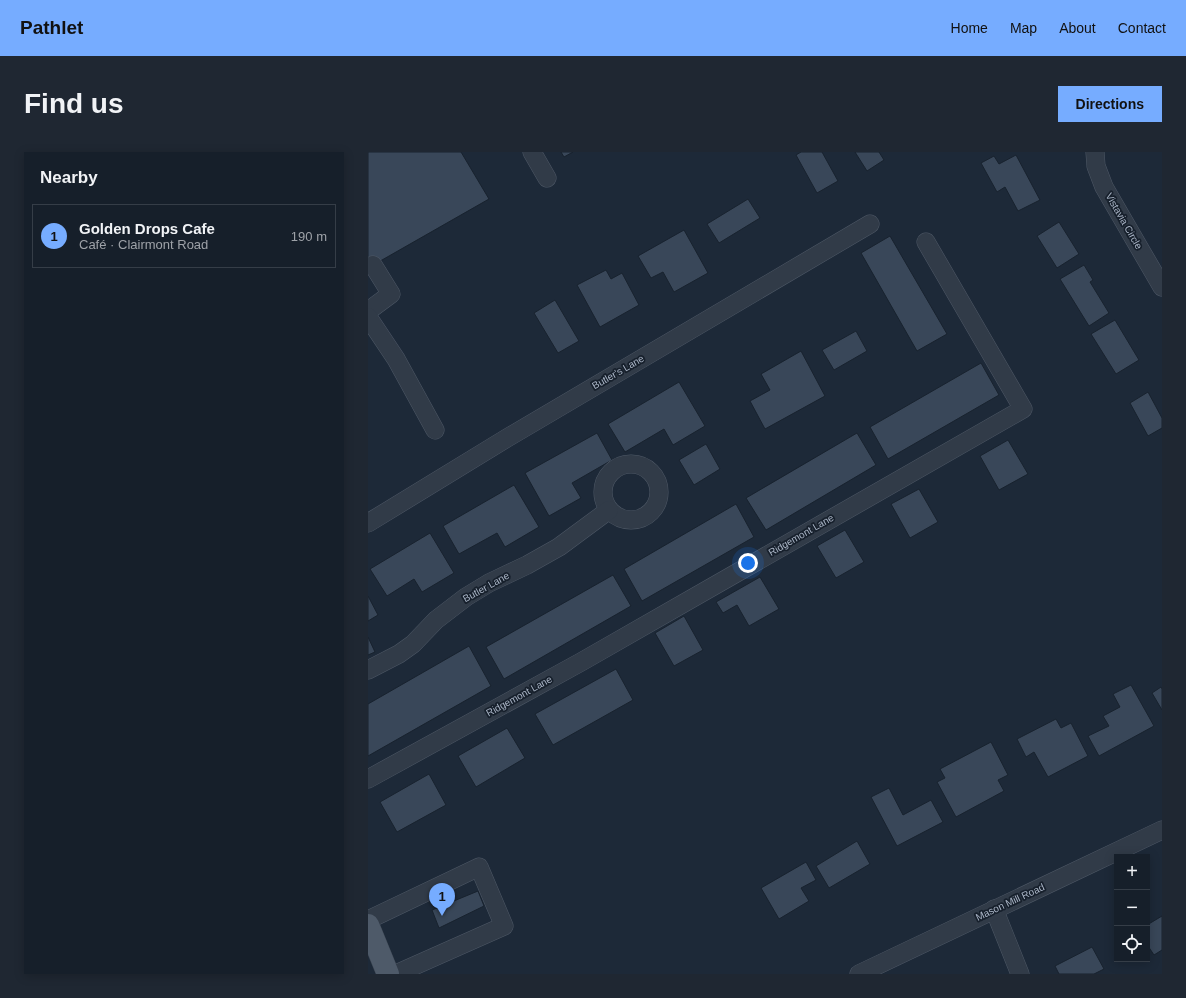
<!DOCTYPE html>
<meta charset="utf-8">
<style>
body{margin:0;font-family:Arial,sans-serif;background:#1f2732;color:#f1f3f6}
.controls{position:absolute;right:12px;bottom:12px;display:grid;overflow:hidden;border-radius:0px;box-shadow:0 2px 10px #0003}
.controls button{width:36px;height:36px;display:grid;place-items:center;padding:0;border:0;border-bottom:1px solid #353d47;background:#161f2a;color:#f1f3f6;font:20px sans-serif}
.you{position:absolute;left:380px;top:411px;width:14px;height:14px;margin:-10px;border:3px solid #fff;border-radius:50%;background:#1a73e8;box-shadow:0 0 0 6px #1a73e833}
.badge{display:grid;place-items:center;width:26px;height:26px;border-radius:50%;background:#76acff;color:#111;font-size:13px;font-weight:700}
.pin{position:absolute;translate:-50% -33px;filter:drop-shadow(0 1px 2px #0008)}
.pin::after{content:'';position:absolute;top:21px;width:14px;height:12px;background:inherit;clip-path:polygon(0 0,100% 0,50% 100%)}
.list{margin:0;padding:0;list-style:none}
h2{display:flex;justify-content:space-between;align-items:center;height:52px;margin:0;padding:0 16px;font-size:17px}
h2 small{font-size:13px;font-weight:400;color:#9ea2a8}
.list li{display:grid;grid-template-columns:26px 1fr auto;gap:12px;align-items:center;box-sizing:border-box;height:64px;margin:0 8px 8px;padding:0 8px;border:1px solid #353d47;border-radius:0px}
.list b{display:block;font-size:15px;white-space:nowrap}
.list p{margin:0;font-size:13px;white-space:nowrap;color:#9ea2a8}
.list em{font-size:13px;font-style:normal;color:#9ea2a8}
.icon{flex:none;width:22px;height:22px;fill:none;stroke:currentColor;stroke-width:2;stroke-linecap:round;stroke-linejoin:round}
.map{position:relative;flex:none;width:794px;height:822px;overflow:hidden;border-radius:0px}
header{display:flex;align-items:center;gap:24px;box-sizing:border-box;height:56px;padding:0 20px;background:#76acff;color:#111}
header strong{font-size:19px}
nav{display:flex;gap:22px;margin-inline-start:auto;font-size:14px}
.intro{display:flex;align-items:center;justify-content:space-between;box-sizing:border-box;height:96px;padding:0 24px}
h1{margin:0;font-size:28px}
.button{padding:10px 18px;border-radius:0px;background:#76acff;color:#111;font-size:14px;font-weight:700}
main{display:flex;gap:24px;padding:0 24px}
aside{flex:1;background:#161f2a;border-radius:0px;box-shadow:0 2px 10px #0003}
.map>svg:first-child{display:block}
</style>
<header>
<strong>Pathlet</strong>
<nav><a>Home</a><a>Map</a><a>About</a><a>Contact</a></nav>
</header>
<div class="intro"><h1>Find us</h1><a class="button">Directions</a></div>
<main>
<aside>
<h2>Nearby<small></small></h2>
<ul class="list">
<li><span class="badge">1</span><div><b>Golden Drops Cafe</b><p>Café · Clairmont Road</p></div><em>190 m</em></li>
</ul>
</aside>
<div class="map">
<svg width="794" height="822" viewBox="0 0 794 822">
<rect width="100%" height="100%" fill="#1d2938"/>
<g fill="#394759" stroke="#18222e">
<path d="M 0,0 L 93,0 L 121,47 L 0,116 Z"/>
<path d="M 193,0 L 205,0 L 196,5 Z"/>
<path d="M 433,0 L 454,0 L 470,29 L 449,41 L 428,3 Z"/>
<path d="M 487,0 L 511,0 L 516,8 L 499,19 Z"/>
<path d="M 648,3 L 672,48 L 650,59 L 637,35 L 629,40 L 613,11 L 626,4 L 631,12 Z"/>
<path d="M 380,47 L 392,66 L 351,91 L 339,72 Z"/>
<path d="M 691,70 L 711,102 L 689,116 L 669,84 Z"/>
<path d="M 316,78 L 340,121 L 306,140 L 295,120 L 283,126 L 270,104 Z"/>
<path d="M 522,84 L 579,182 L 549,199 L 493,101 Z"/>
<path d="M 716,113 L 725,128 L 722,130 L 741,161 L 721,174 L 692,127 Z"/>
<path d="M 238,118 L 243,127 L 254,121 L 271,153 L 232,175 L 209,133 Z"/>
<path d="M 187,148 L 211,189 L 190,201 L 166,161 Z"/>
<path d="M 747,168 L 771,208 L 748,222 L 723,182 Z"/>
<path d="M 488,179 L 499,199 L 466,218 L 454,198 Z"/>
<path d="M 433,199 L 457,244 L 397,277 L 382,249 L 402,238 L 393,222 Z"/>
<path d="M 613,211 L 631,243 L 520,307 L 502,275 Z"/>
<path d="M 311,230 L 337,274 L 305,293 L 296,277 L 257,300 L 240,272 Z"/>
<path d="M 780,240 L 794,266 L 794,276 L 780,284 L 762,251 Z"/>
<path d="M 229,281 L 244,308 L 204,331 L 213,346 L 181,364 L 157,321 Z"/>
<path d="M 489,281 L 508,313 L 398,378 L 378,346 Z"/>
<path d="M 640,288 L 660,322 L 631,338 L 612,304 Z"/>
<path d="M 338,292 L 352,317 L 326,333 L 311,308 Z"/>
<path d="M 146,333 L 171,375 L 137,395 L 129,381 L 91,402 L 75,374 Z"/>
<path d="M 551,337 L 570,370 L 542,386 L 523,352 Z"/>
<path d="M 368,352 L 386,385 L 274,449 L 256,417 Z"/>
<path d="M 477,378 L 496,410 L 468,426 L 449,394 Z"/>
<path d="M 62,381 L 86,421 L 54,440 L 46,427 L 19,444 L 2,417 Z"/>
<path d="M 245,423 L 263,454 L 136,527 L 118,495 Z"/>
<path d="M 392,425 L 411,457 L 381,474 L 369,453 L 355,461 L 348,450 Z"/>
<path d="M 0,444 L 10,463 L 0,469 Z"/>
<path d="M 316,464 L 335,498 L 306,514 L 287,481 Z"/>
<path d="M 0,485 L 7,500 L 0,503 Z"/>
<path d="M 101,494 L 123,534 L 0,604 L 0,552 Z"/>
<path d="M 248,517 L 265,548 L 185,593 L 167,562 Z"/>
<path d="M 763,533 L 786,574 L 731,604 L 720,584 L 741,574 L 735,564 L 752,555 L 745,542 Z"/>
<path d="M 793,535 L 794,537 L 794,558 L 784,541 Z"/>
<path d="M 688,567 L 693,576 L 703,571 L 720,604 L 680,625 L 666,600 L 658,605 L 649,587 Z"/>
<path d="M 139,576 L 157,606 L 108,635 L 90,604 Z"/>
<path d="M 623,590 L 640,623 L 630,628 L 636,639 L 588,665 L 569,630 L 577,626 L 572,617 Z"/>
<path d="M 61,622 L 78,653 L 29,680 L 12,650 Z"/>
<path d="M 521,636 L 535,663 L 563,648 L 575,670 L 529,694 L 503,645 Z"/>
<path d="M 489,689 L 502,712 L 461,736 L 448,714 Z"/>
<path d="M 438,710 L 448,728 L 433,736 L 441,749 L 411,767 L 393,736 Z"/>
<path d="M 110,739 L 116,754 L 71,776 L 64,758 Z"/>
<path d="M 794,764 L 794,798 L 786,803 L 780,794 L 779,795 L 779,773 Z"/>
<path d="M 724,795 L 736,817 L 726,822 L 691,822 L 687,814 Z"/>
</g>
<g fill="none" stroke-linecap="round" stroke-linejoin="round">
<g stroke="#4e5866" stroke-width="19">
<g id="minor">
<path d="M 164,0 L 179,26"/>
<path d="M 727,0 L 728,14 L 736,35 L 794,135"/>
<path d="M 0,159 L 23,142 L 5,113"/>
<path d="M 0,165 L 28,207 L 67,278"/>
<circle cx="263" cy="340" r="28"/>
<path d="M 0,371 L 139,286 L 502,72"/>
<path d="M 0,518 L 31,502 L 45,492 L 68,468 L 98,445 L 121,431 L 159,413 L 191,395 L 241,358"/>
<path d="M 0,627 L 213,510 L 655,257 L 558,90"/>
<path d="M 626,757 L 652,822"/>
<path d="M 0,768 L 111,715 L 136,774 L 28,822"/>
<path d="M 491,822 L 794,678"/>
</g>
</g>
<g stroke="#3a4451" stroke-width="23">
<path id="major" d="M 0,773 L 20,822"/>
</g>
<use href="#minor" stroke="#313b48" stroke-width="18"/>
<use href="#major" stroke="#4e5a69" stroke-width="22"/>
</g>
<g text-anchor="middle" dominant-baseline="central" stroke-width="3.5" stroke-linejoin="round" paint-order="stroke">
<g font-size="10" fill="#aab5c6" stroke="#17202c">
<text transform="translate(756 69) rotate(60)">Vistavia Circle</text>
<text transform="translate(250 220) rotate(-30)">Butler's Lane</text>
<text transform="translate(433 383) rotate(-30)">Ridgemont Lane</text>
<text transform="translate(118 435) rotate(-29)">Butler Lane</text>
<text transform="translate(151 544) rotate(-29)">Ridgemont Lane</text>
<text transform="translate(642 750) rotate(-25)">Mason Mill Road</text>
</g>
</g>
</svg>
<div class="controls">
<button>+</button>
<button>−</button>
<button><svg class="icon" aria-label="locate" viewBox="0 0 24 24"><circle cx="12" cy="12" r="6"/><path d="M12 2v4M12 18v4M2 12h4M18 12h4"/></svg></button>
</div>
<div class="you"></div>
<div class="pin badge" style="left:74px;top:764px">1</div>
</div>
</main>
